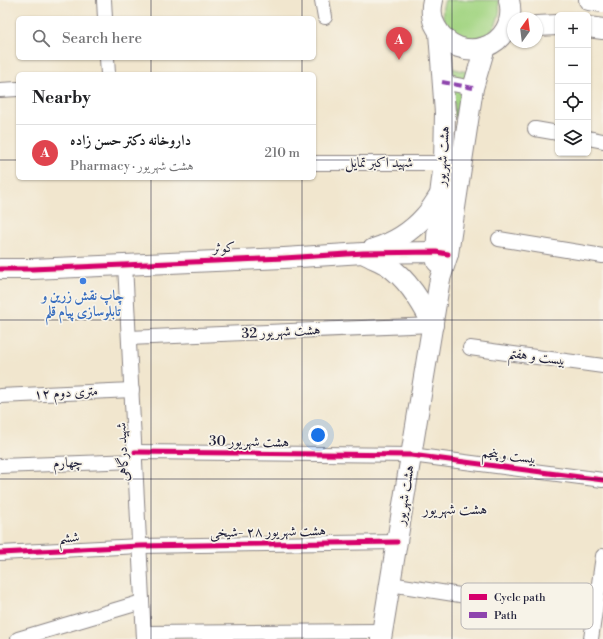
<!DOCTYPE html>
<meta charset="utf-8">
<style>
body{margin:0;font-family:"Libre Bodoni",Amiri,serif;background:#f2f2f2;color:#202124}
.controls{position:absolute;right:12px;top:12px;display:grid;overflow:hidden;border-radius:6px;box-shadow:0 1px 3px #0004}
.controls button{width:36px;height:36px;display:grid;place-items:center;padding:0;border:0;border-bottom:1px solid #e0e0e0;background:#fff;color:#202124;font:20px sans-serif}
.compass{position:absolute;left:507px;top:12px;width:36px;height:36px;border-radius:50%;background:#fff;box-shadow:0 1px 3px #0004;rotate:14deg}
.you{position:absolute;left:318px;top:435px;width:14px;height:14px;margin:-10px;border:3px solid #fff;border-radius:50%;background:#1a73e8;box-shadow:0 0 0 6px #1a73e833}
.badge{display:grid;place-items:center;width:26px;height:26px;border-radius:50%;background:#0f766e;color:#fff;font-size:13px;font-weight:700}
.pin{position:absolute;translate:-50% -33px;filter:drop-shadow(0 1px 2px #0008)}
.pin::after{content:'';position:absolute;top:21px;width:14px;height:12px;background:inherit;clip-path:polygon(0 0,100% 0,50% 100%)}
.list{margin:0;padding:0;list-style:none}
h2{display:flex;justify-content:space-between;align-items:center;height:52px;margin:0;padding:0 16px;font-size:17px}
h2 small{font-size:13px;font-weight:400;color:#757577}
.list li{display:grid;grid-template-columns:26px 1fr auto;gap:12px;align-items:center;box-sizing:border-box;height:56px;padding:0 16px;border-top:1px solid #e0e0e0}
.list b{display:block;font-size:15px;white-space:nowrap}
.list p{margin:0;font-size:13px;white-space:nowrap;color:#757577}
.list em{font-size:13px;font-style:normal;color:#757577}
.icon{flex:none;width:22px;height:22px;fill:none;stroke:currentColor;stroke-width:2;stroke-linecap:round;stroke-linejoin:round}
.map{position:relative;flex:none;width:603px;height:639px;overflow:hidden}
.search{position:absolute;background:#fff;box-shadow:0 1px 3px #0004;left:16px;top:16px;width:300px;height:44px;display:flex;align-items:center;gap:10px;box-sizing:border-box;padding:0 14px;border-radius:6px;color:#757577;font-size:15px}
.panel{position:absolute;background:#fff;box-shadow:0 1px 3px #0004;left:16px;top:72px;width:300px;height:108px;border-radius:6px}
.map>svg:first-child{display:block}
</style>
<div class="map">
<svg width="603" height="639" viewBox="0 0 603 639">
<rect width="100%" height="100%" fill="#f7f3e8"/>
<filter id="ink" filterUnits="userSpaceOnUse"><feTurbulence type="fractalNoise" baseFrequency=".025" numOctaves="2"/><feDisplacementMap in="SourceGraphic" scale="8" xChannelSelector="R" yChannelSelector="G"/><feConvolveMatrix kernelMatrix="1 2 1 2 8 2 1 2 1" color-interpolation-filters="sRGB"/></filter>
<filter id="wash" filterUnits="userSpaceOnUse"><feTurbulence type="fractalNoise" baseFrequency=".012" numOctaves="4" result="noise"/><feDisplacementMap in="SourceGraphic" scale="16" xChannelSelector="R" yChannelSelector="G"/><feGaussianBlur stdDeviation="0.9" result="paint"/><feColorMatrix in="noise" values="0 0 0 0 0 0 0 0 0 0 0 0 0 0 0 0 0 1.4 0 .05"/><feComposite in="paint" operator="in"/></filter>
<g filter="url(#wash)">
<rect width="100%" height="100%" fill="#f1e6ce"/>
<g fill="#a5d685" stroke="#647c60">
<path d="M 445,0 L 498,0 C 500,6 500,12 498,18 C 489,55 430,35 445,0 Z"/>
<path d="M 451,68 L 467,72 L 455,118 Z"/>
</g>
</g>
<g filter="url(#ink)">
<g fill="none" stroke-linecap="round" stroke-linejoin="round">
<g stroke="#8a8484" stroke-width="16">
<g id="street">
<path d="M 104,0 L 105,18"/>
<path d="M 322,0 L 325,17"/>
<path d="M 107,58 L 108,74"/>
<path d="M 442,82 L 473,88"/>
<path d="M 0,90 L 18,89"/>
<path d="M 535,129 L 558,133"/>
<path d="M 588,138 L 603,141"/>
<path d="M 314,163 L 444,163"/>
<path d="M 499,239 L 603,256"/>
<path d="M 125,264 L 144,639"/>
<path d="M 129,338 L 433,325"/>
<path d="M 470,348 L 603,366"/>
<path d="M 0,396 L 132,390"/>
<path d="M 135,452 L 411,455 L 603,480"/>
<path d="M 0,466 L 135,461"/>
<path d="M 0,553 L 140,546 L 397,542"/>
<path d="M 390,584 L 594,616"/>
<path d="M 144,633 L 382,631"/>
<path d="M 18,639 L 142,602"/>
<path d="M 591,639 L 603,556"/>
</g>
</g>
<g stroke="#8a8484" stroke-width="22">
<g id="secondary">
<path d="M 433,0 C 431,8 431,19 436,27 C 459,69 520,47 509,0"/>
<path d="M 589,0 L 603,2"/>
<path d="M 537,26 L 558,25"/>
<path d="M 588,27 L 603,29"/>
<path d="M 373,249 C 393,243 411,232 425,216 C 431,210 435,202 440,195"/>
<path d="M 365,254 C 372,258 380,261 387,265 C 408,279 422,303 433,325"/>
<path d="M 437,262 L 436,252 L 440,195 L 444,163 L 445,113 L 439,33"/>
<path d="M 0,269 L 32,269 L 284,258 L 363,253 L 436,252 L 448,254"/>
<path d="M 381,639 L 440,279 L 448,254 L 473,88 L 485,47"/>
</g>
</g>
<use href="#street" stroke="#fff" stroke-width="14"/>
<use href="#secondary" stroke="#fff" stroke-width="20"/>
<path stroke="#8e44ad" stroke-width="4" stroke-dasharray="8 4" stroke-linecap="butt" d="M 442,82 L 473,88"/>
<g stroke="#f7f3e8" stroke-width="8">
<g id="cycleway">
<path d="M 0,269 L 32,269 L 284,258 L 363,253 L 436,252 L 448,254"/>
<path d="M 135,452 L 411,455 L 603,480"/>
<path d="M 0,553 L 140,546 L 397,542"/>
</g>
</g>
<use href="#cycleway" stroke="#d6006c" stroke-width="5"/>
</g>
</g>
<path fill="none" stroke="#22223b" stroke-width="1" stroke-opacity="0.55" d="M 151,0 L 151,18M 302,0 L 302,18M 452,0 L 452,639M 151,58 L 151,74M 302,58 L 302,74M 0,160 L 18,160M 314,160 L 603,160M 151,178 L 151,639M 302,178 L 302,639M 0,320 L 603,320M 0,479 L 603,479"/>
<circle fill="#3f7fe0" stroke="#f7f3e8" stroke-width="1.5" cx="83" cy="281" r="4"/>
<g text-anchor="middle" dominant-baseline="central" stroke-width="3.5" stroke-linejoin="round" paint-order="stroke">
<g font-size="14" fill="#22223b" stroke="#f7f3e8">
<text transform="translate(443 156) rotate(-86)">هشت شهریور</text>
<text x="379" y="163">شهید اکبر تمایل</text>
<text transform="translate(224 248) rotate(-2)">کوثر</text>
<text transform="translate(281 332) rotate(-3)">هشت شهریور 32</text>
<text transform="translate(537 357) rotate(8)">بیست و هفتم</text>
<text transform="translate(66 393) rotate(-3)">۱۲ متری دوم</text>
<text transform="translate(249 442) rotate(1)">هشت شهریور 30</text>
<text transform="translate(123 452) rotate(-93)">شهید درگاهی</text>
<text transform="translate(509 456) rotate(7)">بیست و پنجم</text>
<text transform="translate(68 463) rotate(-2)">چهارم</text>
<text transform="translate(405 495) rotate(-81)">هشت شهریور</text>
<text transform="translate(268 532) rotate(-1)">هشت شهریور ۲۸ -شیخی</text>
<text transform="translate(69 538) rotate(-3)">ششم</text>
</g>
<g font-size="14" font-weight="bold" fill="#366cbe" stroke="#f7f3e8">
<text x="83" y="296">چاپ نقش زرین و<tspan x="83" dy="16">تابلوسازی پیام قلم</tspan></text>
</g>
<g font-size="15" fill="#22223b" stroke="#f7f3e8">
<text x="455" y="509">هشت شهریور</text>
</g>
</g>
<rect x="461" y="583" width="132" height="46" rx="6" fill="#f7f3e8" stroke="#b7b4b4" stroke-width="1"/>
<rect x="469" y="594" width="18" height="6" fill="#d6006c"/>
<rect x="469" y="612" width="18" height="6" fill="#8e44ad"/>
<g font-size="11" fill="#22223b">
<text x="494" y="601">Cycle path</text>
<text x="494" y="619">Path</text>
</g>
</svg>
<div class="controls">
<button>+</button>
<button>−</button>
<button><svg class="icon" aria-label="locate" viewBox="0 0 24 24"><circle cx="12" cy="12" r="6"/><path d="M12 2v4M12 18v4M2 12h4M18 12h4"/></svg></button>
<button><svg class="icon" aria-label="layers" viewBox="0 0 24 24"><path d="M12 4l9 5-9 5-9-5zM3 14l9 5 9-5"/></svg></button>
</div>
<svg class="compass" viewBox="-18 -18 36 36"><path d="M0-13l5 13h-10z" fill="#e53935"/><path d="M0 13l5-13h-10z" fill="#757577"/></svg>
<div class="you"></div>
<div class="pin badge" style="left:399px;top:60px;background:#e0444e">A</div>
<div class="search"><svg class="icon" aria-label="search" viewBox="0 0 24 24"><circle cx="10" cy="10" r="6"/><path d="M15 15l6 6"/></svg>Search here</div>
<section class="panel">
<h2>Nearby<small></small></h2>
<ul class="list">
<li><span class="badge" style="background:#e0444e">A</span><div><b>داروخانه دکتر حسن زاده</b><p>Pharmacy · هشت شهریور</p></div><em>210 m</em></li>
</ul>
</section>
</div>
